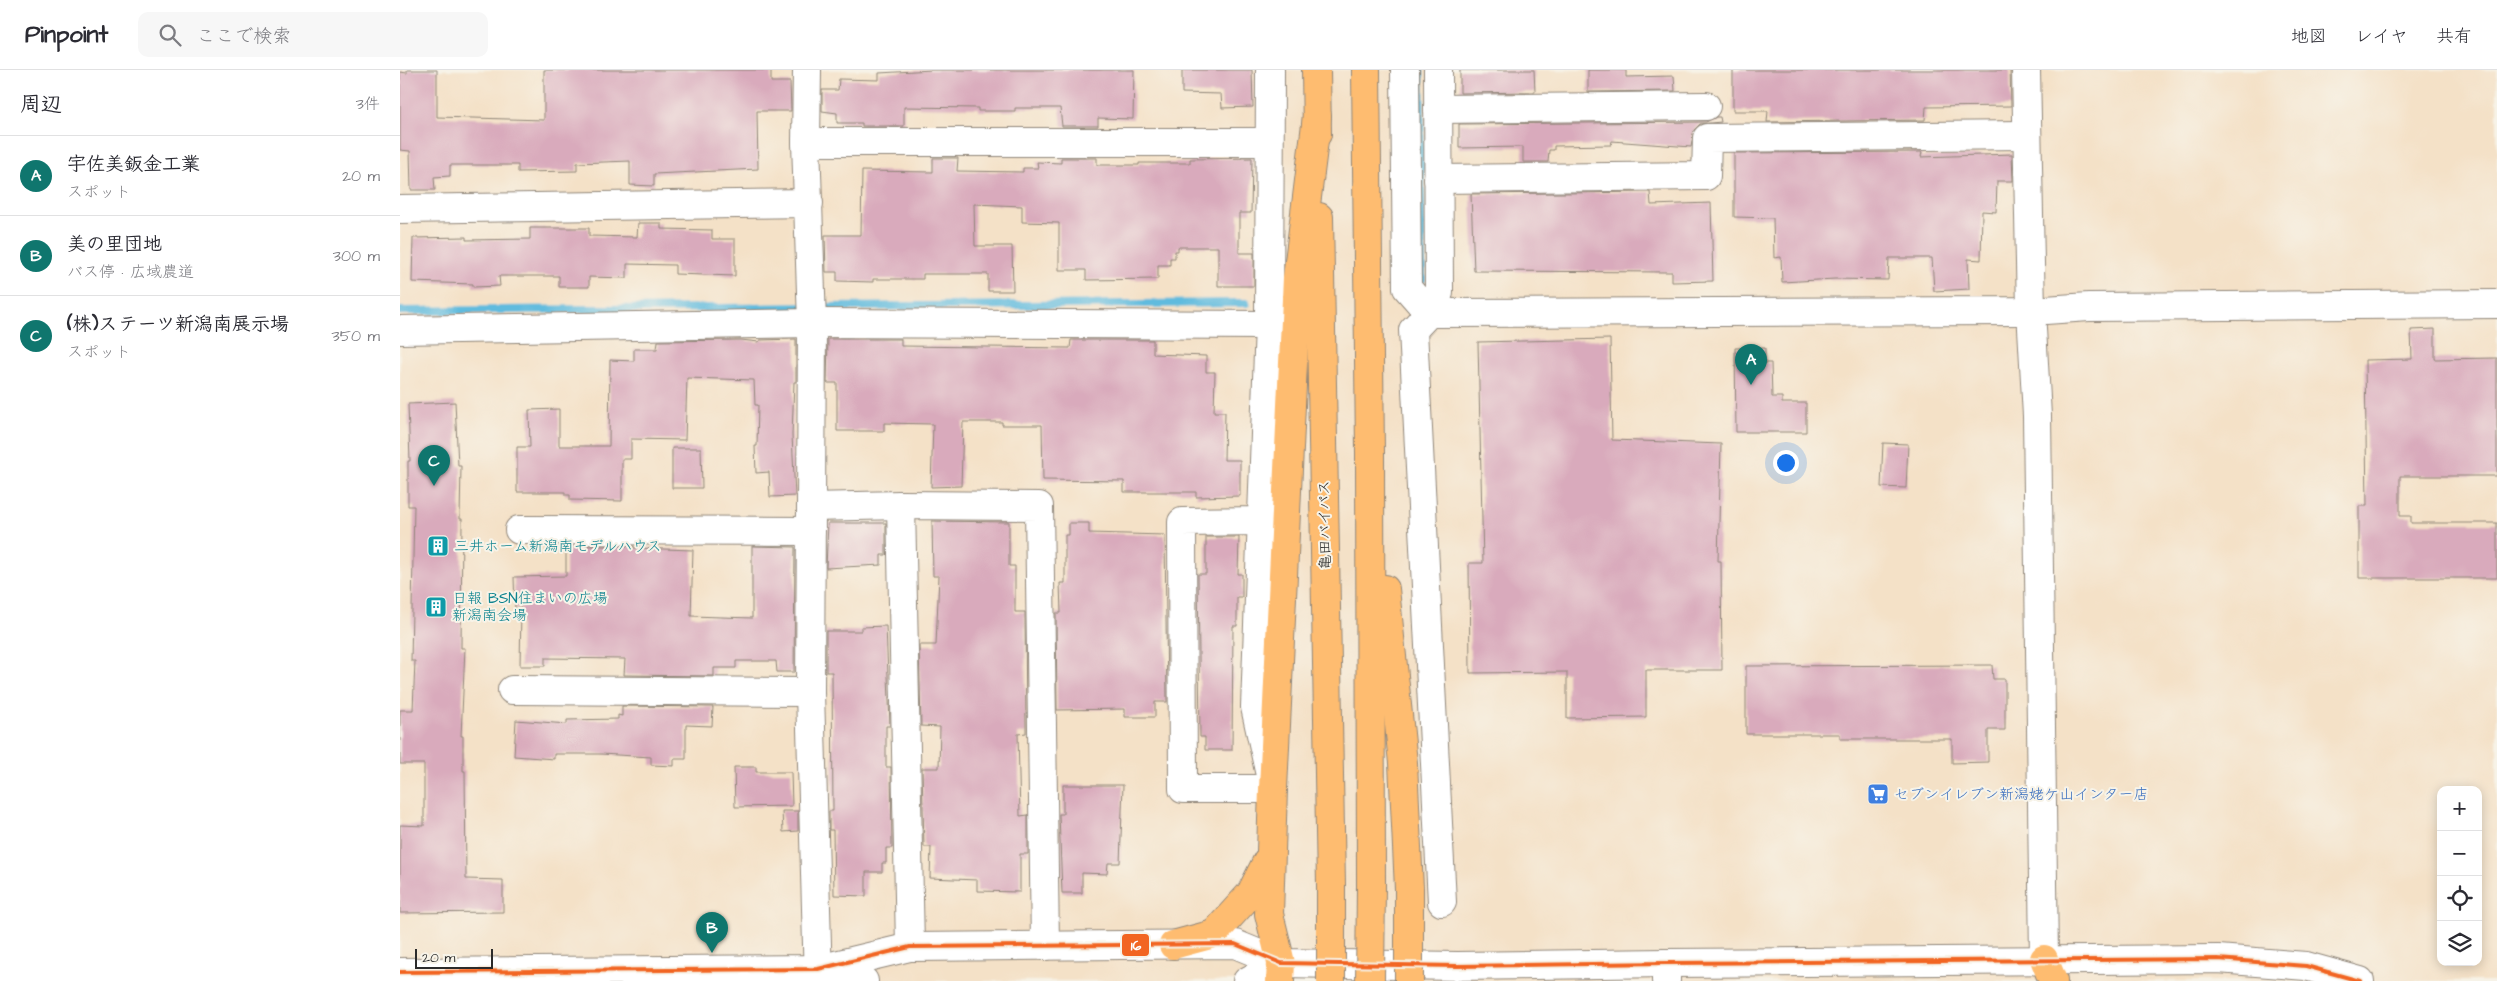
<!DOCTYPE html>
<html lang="ja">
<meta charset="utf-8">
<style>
body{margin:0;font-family:"Architects Daughter","Klee One",sans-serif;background:#f7f7f7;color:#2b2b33}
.controls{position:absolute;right:15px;bottom:15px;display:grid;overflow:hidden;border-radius:10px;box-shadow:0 2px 12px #0003}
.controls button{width:45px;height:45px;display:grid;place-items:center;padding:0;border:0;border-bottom:1px solid #e1e1e2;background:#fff;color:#2b2b33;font:25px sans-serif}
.scale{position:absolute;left:15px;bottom:12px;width:78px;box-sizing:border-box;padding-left:5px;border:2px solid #2b2b2b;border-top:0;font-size:14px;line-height:18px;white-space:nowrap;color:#2b2b2b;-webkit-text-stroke:4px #f7f3e8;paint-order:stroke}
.you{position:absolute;left:1385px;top:392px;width:18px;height:18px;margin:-12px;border:4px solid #fff;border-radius:50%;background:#1a73e8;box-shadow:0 0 0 8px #1a73e833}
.badge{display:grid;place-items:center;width:32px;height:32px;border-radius:50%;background:#0f766e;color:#fff;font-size:16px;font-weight:700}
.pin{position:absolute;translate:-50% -41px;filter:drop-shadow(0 1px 2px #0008)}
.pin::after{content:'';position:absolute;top:26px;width:18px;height:15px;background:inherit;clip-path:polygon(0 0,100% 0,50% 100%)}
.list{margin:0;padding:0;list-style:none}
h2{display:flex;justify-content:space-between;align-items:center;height:65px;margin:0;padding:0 20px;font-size:21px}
h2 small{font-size:16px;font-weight:400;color:#7c7c81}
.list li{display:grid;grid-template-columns:32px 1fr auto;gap:15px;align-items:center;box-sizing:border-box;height:80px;padding:0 20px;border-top:1px solid #e1e1e2}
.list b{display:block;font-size:19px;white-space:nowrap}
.list p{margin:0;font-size:16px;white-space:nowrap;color:#7c7c81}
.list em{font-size:16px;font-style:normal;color:#7c7c81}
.icon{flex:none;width:28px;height:28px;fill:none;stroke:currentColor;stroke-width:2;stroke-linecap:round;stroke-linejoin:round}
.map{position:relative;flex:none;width:2097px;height:911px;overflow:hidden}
header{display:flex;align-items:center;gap:30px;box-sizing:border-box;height:70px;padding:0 25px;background:#fff;border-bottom:1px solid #e1e1e2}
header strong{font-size:24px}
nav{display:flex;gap:28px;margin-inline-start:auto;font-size:18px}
.search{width:350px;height:45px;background:#f7f7f7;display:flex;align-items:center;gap:12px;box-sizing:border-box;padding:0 18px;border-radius:10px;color:#7c7c81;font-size:19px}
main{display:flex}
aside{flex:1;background:#fff}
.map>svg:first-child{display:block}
</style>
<header>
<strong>Pinpoint</strong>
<div class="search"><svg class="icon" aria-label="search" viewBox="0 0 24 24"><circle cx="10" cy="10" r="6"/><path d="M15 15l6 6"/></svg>ここで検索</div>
<nav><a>地図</a><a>レイヤ</a><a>共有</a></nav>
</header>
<main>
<aside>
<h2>周辺<small>3件</small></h2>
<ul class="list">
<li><span class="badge">A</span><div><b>宇佐美鈑金工業</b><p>スポット</p></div><em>20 m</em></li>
<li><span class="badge">B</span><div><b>美の里団地</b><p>バス停 · 広域農道</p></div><em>300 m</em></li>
<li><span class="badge">C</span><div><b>(株)ステーツ新潟南展示場</b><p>スポット</p></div><em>350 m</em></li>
</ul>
</aside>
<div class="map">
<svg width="2097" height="911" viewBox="0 0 2097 911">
<rect width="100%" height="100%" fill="#f7f3e8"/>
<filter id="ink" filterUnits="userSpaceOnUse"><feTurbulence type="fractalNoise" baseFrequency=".02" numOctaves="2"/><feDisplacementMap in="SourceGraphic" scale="10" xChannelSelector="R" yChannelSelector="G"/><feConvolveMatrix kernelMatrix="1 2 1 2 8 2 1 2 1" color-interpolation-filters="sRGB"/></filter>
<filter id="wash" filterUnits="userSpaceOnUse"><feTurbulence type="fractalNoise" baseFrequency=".0096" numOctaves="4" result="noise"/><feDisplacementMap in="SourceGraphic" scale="20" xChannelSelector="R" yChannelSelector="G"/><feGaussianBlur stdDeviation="1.12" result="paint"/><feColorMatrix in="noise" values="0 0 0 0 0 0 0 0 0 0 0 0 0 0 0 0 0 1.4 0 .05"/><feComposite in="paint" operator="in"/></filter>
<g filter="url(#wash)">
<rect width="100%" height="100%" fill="#f4e1c7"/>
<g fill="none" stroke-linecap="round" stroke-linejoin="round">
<g stroke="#60bbde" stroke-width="8">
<path d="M 1020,0 L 1022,209"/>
<path d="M 0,241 L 846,233"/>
</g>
</g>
<g id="blocks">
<g fill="#d9aabc">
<path d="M 7,0 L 37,0 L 37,47 L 144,50 L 144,0 L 371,0 L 371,12 L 390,12 L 391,41 L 357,41 L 358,99 L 254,104 L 254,116 L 230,115 L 230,91 L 177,93 L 177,101 L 118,102 L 118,95 L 50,95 L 50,106 L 34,107 L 35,120 L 11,120 L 10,81 L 0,80 L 0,2 L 7,3 Z"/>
<path d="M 532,0 L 734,0 L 733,49 L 698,48 L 698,56 L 662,56 L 660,38 L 615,38 L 615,41 L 578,41 L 578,38 L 504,37 L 504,56 L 462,56 L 462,53 L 437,53 L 437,43 L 422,41 L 422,20 L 438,20 L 439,9 L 479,10 L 479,3 Z"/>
<path d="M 782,0 L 852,0 L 853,37 L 822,38 L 821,24 L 782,23 Z"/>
<path d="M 1060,0 L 1134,0 L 1135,22 L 1060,23 Z"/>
<path d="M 1188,0 L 1226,0 L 1226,7 L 1274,6 L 1275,21 L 1188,22 Z"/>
<path d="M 1333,0 L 1610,0 L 1611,36 L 1526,37 L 1525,50 L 1367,52 L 1368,41 L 1333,41 Z"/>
<path d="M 1316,47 L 1320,47 L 1321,52 L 1300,54 L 1294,60 L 1291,77 L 1212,71 L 1211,75 L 1154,76 L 1154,80 L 1149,80 L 1148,92 L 1123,92 L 1123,77 L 1059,78 L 1059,54 L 1306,52 Z"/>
<path d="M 1522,82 L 1521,87 L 1612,84 L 1613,111 L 1597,111 L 1596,142 L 1582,141 L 1581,190 L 1568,189 L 1569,219 L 1534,221 L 1532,188 L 1489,188 L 1488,210 L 1435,209 L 1382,212 L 1381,187 L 1374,188 L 1373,148 L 1334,147 L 1334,83 Z"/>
<path d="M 533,88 L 558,88 L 557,101 L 623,102 L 623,98 L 638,98 L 637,92 L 661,93 L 661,88 L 697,88 L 697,95 L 739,95 L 739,93 L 790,93 L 790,89 L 852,88 L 851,143 L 839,143 L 839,183 L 854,183 L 854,216 L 818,216 L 818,177 L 778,177 L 778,181 L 775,181 L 775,188 L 770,188 L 770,195 L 758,195 L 758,209 L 686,210 L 686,200 L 659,200 L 659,153 L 622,152 L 622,136 L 574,134 L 575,176 L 612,176 L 613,221 L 588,221 L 588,204 L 523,204 L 523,209 L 473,209 L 473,212 L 437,211 L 437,202 L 426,202 L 425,165 L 461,165 L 462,101 L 533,102 Z"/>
<path d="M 1250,122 L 1251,135 L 1311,133 L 1313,211 L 1272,212 L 1272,202 L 1074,201 L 1071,124 Z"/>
<path d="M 238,153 L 261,153 L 261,159 L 312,160 L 312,169 L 335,169 L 335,206 L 275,204 L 275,195 L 227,194 L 227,208 L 189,207 L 189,217 L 159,217 L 159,206 L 99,206 L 100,216 L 73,217 L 73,214 L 12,212 L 13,168 L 66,167 L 66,170 L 130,169 L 130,158 L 189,158 L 189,166 L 237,167 Z"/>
<path d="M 2035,259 L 2035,289 L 2097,288 L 2097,406 L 2000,406 L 2000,446 L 2011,446 L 2011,453 L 2097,453 L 2097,508 L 1959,508 L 1959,436 L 1967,436 L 1965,290 L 2012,289 L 2011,260 Z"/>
<path d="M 396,269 L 396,312 L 394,312 L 392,365 L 395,426 L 370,427 L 369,402 L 356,403 L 355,376 L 357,376 L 358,335 L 355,335 L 354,310 L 287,308 L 285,370 L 231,369 L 231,389 L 222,389 L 222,431 L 170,430 L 170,425 L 165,425 L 165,422 L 117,422 L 117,377 L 130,377 L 129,340 L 159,339 L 159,376 L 209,376 L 210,290 L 234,291 L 234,279 L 257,279 L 258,271 L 341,270 L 359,272 L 360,270 Z"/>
<path d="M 428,269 L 501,269 L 501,276 L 670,278 L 671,270 L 753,270 L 753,284 L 806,286 L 806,302 L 815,302 L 814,342 L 825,342 L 824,390 L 840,390 L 840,426 L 796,427 L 796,422 L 724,422 L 724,411 L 643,410 L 642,355 L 602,355 L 602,352 L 563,352 L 561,416 L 531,417 L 533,354 L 484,353 L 484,361 L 437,361 L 437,313 L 427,313 Z"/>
<path d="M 1210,269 L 1212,370 L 1321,374 L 1318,491 L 1321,491 L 1322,600 L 1246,600 L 1246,647 L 1167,648 L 1167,602 L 1070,603 L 1069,493 L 1083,493 L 1078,272 Z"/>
<path d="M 1335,278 L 1365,278 L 1365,293 L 1371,293 L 1372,327 L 1382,327 L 1382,333 L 1406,333 L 1406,362 L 1336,362 Z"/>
<path d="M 55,332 L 58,396 L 61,396 L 60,449 L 62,449 L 61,578 L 65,578 L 61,666 L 63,666 L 63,701 L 65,701 L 66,809 L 103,810 L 103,842 L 0,843 L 0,755 L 24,756 L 24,694 L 0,694 L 0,640 L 13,640 L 15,591 L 11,591 L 14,436 L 8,436 L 8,391 L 10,391 L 8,334 Z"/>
<path d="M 1483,373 L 1508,374 L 1506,418 L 1481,417 Z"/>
<path d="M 272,378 L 301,378 L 302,418 L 272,418 Z"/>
<path d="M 532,451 L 609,452 L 609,496 L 615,496 L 615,542 L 625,542 L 626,663 L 618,664 L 620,746 L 628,745 L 628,784 L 620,784 L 620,822 L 577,821 L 577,810 L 530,808 L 531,777 L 524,777 L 522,698 L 539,698 L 540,657 L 521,656 L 519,575 L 536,575 L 539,506 L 533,506 Z"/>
<path d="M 428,453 L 486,453 L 486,485 L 481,485 L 481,495 L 426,498 Z"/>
<path d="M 669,453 L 689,453 L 689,463 L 765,465 L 767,632 L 755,632 L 755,647 L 725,647 L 725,639 L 657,640 L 656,543 L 661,543 L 660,513 L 665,513 L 665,465 L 669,465 Z"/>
<path d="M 806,467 L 839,467 L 838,504 L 842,504 L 842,527 L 837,527 L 837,556 L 833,556 L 832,680 L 805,680 L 805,667 L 800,667 L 798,504 L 806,504 Z"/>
<path d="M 170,476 L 234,476 L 234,478 L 293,480 L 291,546 L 352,548 L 352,476 L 395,477 L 394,602 L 377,602 L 376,591 L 336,591 L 336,598 L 314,598 L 314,606 L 224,605 L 225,589 L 145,588 L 145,596 L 120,596 L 121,538 L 115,538 L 114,507 L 166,506 L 166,481 L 170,481 Z"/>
<path d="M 486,556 L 490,656 L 486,656 L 486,697 L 491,697 L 492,778 L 486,778 L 486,793 L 482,793 L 482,802 L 466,802 L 466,826 L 434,825 L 433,760 L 429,760 L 429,741 L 433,741 L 432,602 L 426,602 L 426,561 L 461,561 L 461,557 Z"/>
<path d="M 1592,595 L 1593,609 L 1605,609 L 1605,660 L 1588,660 L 1588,692 L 1552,693 L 1552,669 L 1440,669 L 1440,664 L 1346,664 L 1346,596 Z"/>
<path d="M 222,636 L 313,637 L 312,656 L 286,655 L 286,689 L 274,689 L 274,696 L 251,695 L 251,687 L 201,684 L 154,684 L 154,689 L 114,686 L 116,650 L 167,654 L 167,650 L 218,649 L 218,645 L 222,646 Z"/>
<path d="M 334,697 L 356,697 L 356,702 L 391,702 L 392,736 L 335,737 Z"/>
<path d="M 663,715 L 723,715 L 720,793 L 708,793 L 707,804 L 682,803 L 682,823 L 662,823 L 659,744 L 663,744 Z"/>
<path d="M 382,741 L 398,741 L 398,761 L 383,762 Z"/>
</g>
</g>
</g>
<g filter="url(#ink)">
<use href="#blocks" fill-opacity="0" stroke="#908679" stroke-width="1"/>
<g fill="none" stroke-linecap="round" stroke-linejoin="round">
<g stroke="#908679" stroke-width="30">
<g id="minor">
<path d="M 407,0 L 406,72 L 412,253 L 410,622 L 418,911"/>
<path d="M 1005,0 L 1007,218 L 1029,243 L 1631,241 L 1689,237 L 2097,234"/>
<path d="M 1038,0 L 1039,223 L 1029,243 L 1013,260 L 1042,832"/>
<path d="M 1626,0 L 1631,241 L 1637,346 L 1644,889"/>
<path d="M 1038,39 L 1306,36"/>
<path d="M 406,72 L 869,72"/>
<path d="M 1038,109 L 1306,106 L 1307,68 L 1626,65"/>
<path d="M 0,139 L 409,133"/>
<path d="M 0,260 L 412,253 L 869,255"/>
<path d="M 501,435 L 510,877"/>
<path d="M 411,437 L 501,435 L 639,436 L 645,876"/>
<path d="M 862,451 L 782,452 L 783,719 L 873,719 L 855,637 L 869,255 L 870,0"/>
<path d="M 119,460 L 411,461"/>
<path d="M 112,620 L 410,622"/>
<path d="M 1266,893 L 1266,911"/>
</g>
</g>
<g stroke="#908679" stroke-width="30">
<g id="tertiary">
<path d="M 422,900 L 464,911"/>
<path d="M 0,902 L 418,899 L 510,877 L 835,874 L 881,893 L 1057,896 L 1266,893 L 1818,889 L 1906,896 L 1960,911"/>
<path d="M 847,911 L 881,893"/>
</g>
</g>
<g stroke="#908679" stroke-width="30">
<g id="trunk">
<path d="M 916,0 L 917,64"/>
<path d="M 966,0 L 970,384 L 971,815"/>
<path d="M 919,147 L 931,816"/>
<path d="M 985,519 L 1003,693 L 1009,819"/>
<path d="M 773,875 L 814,864 L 851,823 L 867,791"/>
<path d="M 1644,889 L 1653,911"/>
<path d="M 880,911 L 881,893 L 869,844 L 873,719 L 897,208 L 917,46"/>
</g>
</g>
<use href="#minor" stroke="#fff" stroke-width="28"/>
<use href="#tertiary" stroke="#fff" stroke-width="28"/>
<use href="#trunk" stroke="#febc70" stroke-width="28"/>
<g stroke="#908679" stroke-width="30" stroke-linecap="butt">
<g id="trunk-bridge">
<path d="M 1009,819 L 1009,911"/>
<path d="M 931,911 L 931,816"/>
<path d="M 970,911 L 971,815"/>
</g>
</g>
<use href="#trunk-bridge" stroke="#febc70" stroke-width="28"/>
<g stroke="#f7f3e8" stroke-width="8">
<path id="bus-1" d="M 0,902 L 418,899 L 510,877 L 835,874 L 881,893 L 1057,896 L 1266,893 L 1818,889 L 1906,896 L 1960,911"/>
</g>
<use href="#bus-1" stroke="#f26522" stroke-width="4"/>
</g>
</g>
<defs>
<g id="building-square" transform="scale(1.125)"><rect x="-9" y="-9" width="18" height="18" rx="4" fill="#0f9aa8" stroke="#f7f3e8"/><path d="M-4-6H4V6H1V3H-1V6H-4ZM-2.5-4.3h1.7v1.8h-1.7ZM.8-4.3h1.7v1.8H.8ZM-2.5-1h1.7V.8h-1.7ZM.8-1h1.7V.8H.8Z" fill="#fff"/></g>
<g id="supermarket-square" transform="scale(1.125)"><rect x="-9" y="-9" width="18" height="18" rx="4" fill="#3f7fe0" stroke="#f7f3e8"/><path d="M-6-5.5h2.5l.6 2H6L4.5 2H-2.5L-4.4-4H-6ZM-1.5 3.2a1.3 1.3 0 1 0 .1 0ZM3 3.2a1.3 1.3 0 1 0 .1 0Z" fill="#fff"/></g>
</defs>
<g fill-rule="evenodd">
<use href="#building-square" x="38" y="476"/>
<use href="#building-square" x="36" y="537"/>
<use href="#supermarket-square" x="1478" y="724"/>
</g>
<g text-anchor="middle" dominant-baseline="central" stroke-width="4" stroke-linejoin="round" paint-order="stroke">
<g font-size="15" fill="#2b2b2b" stroke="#f7f3e8">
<text transform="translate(925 455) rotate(-91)">亀田バイパス</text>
</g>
<g font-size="15" fill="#0d838f" stroke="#f7f3e8" text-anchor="start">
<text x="54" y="476">三井ホーム新潟南モデルハウス</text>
<text x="52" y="528">日報 BSN住まいの広場<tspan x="52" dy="17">新潟南会場</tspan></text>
</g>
<g font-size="15" fill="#366cbe" stroke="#f7f3e8" text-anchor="start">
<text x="1494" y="724">セブンイレブン新潟姥ケ山インター店</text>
</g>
</g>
<rect stroke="#f7f3e8" stroke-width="2" x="721" y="863" width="29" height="24" rx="5" fill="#f26522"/>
<g font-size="14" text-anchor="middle" font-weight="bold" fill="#fff">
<text x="736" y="880">16</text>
</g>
</svg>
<div class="controls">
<button>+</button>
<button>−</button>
<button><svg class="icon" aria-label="locate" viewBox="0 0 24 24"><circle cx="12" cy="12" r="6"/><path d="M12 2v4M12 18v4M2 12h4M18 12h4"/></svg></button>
<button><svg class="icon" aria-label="layers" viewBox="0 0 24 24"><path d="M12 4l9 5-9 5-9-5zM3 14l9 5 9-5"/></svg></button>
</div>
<div class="scale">20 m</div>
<div class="you"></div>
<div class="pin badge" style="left:1351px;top:315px">A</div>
<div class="pin badge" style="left:312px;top:883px">B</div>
<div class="pin badge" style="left:34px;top:416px">C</div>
</div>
</main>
